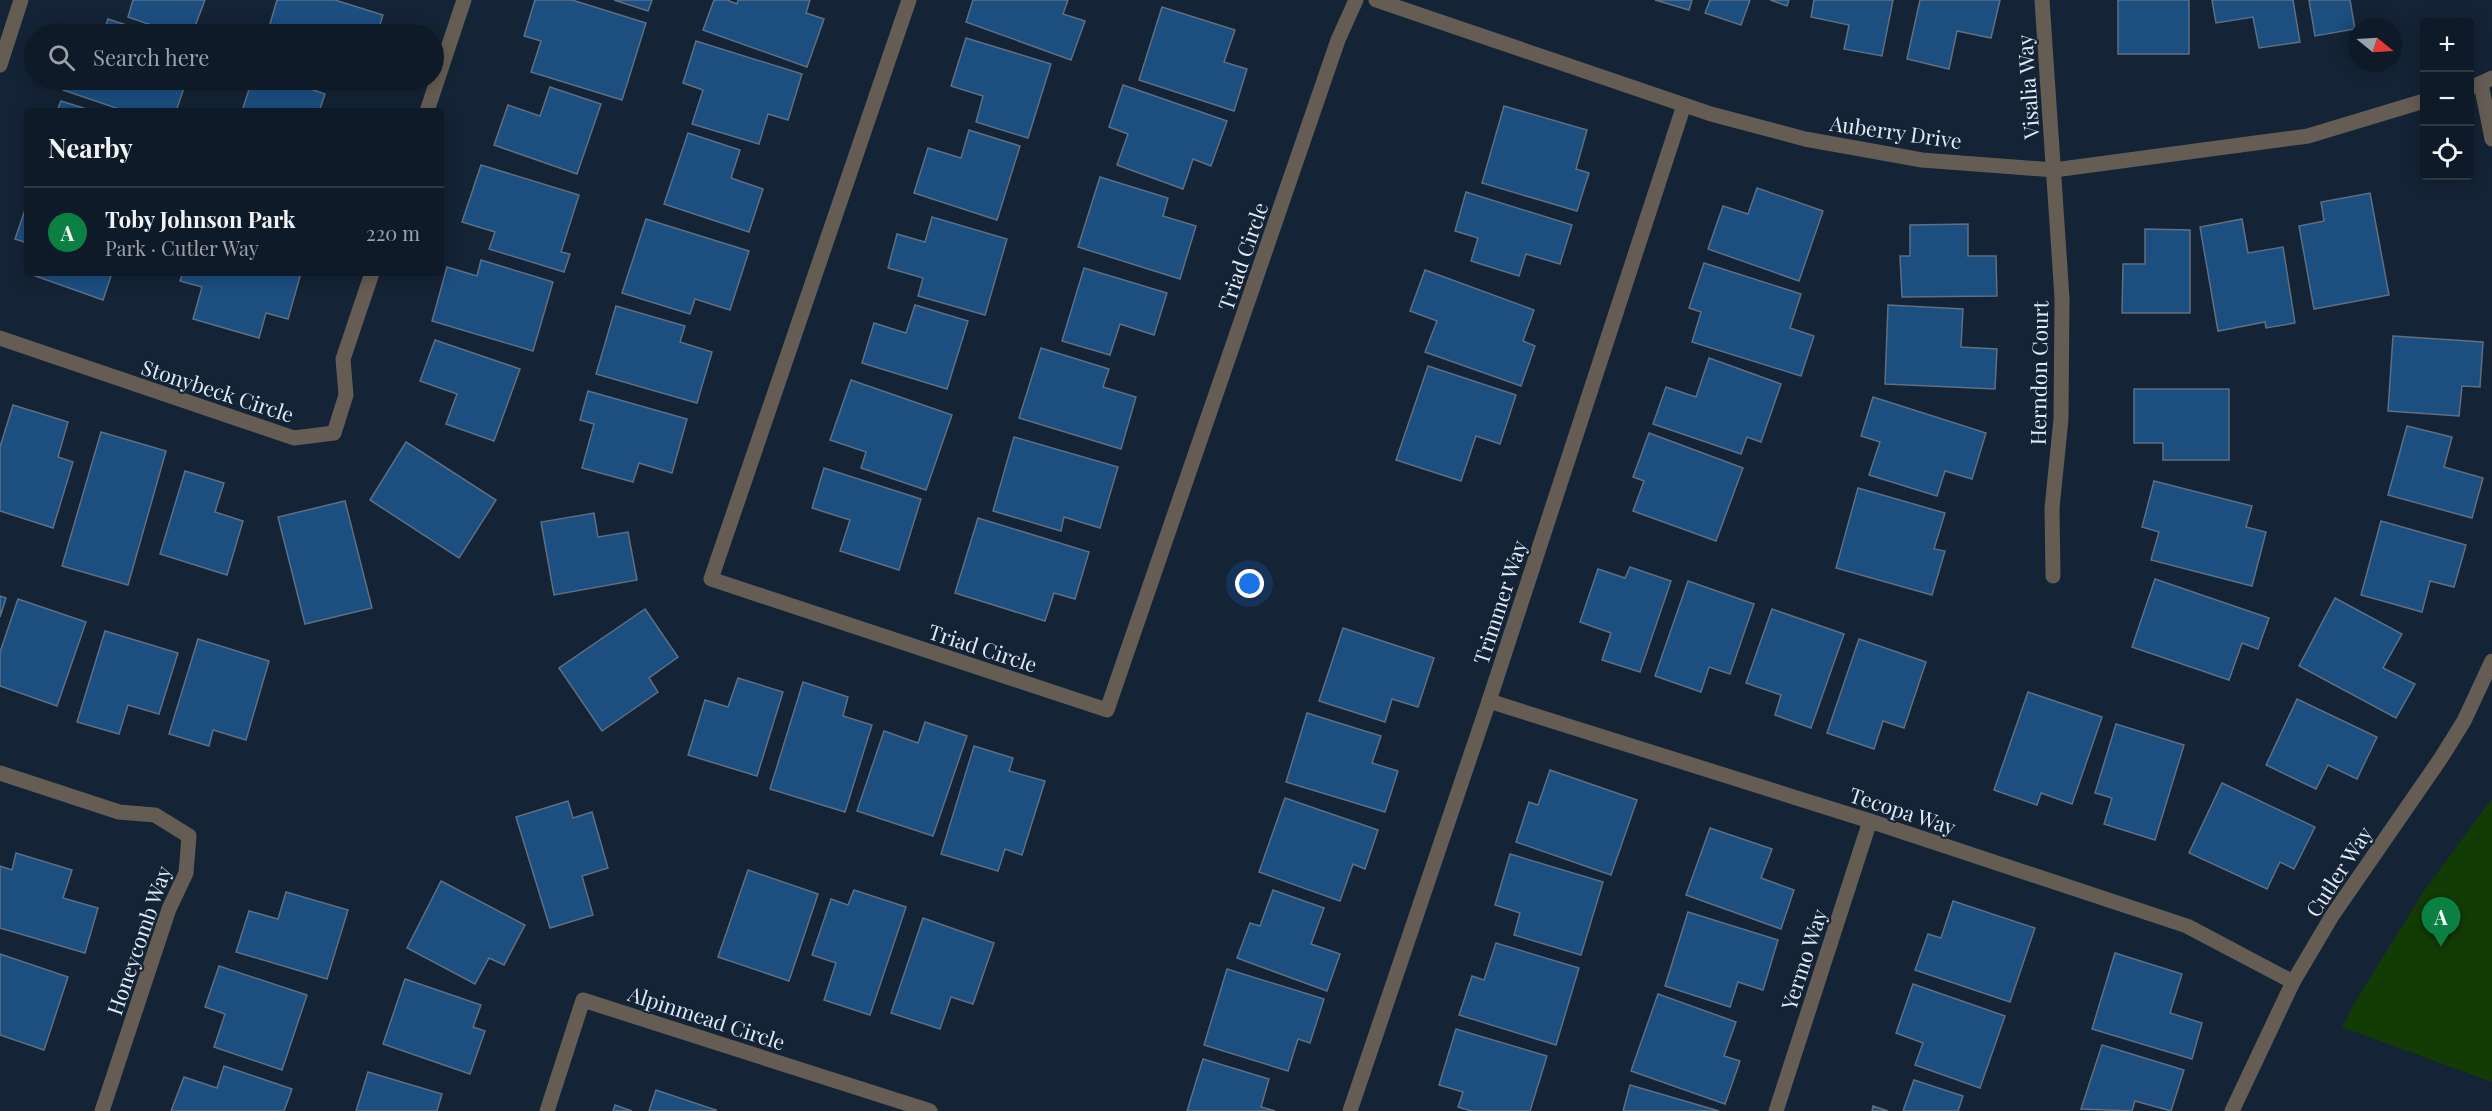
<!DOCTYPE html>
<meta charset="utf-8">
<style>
body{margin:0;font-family:"Playfair Display",serif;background:#1d2734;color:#f1f3f6}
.controls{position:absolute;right:18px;top:18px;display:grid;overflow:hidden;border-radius:6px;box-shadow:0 3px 15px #0003}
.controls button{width:54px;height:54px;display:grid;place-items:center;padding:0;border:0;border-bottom:2px solid #2f3845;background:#0f1a28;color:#f1f3f6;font:30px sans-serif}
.compass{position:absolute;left:2348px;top:18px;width:54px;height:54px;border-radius:50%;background:#0f1a28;box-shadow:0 3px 15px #0003;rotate:108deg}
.you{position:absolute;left:1250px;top:584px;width:21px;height:21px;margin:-15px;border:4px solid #fff;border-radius:50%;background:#1a73e8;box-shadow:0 0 0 9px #1a73e833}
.badge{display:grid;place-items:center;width:39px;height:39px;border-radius:50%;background:#0b8043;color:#fff;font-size:20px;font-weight:700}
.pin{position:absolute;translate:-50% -50px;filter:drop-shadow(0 2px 3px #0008)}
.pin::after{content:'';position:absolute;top:32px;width:21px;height:18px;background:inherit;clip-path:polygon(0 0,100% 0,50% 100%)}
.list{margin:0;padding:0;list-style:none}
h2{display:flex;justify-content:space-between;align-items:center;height:78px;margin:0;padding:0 24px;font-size:26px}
h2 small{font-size:20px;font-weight:400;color:#9ba1a8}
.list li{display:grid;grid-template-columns:39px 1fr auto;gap:18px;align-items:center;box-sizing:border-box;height:90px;padding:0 24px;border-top:2px solid #2f3845}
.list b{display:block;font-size:22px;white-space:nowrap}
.list p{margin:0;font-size:20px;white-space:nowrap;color:#9ba1a8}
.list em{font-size:20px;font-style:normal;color:#9ba1a8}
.icon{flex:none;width:33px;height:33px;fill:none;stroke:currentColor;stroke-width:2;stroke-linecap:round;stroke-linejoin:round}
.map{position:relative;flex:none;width:2492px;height:1111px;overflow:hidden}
.search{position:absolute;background:#0f1a28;box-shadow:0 3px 15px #0003;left:24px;top:24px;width:420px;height:66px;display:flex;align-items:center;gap:15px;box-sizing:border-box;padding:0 21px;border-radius:33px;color:#9ba1a8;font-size:22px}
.panel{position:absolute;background:#0f1a28;box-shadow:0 3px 15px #0003;left:24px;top:108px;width:420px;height:168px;border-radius:6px}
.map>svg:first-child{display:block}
</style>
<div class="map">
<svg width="2492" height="1111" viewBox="0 0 2492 1111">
<rect width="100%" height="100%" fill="#142335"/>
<path fill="#133c05" d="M 2492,799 L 2492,1082 L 2342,1027 L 2355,1002 L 2424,891 Z"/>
<g fill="#1c4e80" stroke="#5d6f84" stroke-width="1.5">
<path d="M 133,0 L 205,0 L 192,34 L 177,34 L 128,17 Z"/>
<path d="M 277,0 L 335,0 L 383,15 L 377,34 L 267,34 Z"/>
<path d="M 535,0 L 572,0 L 646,23 L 622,100 L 531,72 L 541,41 L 524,36 Z"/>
<path d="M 614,0 L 652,0 L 648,11 Z"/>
<path d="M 714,0 L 727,0 L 737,4 L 738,0 L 810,0 L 806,13 L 824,19 L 807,67 L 703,30 Z"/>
<path d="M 973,0 L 1068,0 L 1063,14 L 1085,21 L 1071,60 L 966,22 Z"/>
<path d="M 1655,0 L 1692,0 L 1689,10 Z"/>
<path d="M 1710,0 L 1750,0 L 1741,25 L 1705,13 Z"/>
<path d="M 1770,0 L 1789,0 L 1787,6 Z"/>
<path d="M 1814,0 L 1893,0 L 1882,56 L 1844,49 L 1849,25 L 1811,17 Z"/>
<path d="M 1920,0 L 2000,0 L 1991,38 L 1957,31 L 1949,69 L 1907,59 Z"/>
<rect x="2118" y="0" width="71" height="54"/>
<path d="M 2212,0 L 2293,0 L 2300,42 L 2259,48 L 2253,17 L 2216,23 Z"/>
<path d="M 2309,0 L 2350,0 L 2355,29 L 2315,36 Z"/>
<path d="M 1162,7 L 1235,30 L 1224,62 L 1247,69 L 1234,111 L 1139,80 Z"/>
<path d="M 108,19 L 154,34 L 103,34 Z"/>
<path d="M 966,38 L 1051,64 L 1028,138 L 976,122 L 983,96 L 951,86 Z"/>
<path d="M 696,41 L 802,74 L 788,120 L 768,114 L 759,144 L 692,124 L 703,90 L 683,83 Z"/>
<path d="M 67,80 L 162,80 L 184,88 L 176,111 L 125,111 L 63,90 Z"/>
<path d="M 252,80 L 285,80 L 325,94 L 320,109 L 327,111 L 242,111 Z"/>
<path d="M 1123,85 L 1227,121 L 1211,166 L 1193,159 L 1183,189 L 1117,165 L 1128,134 L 1109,127 Z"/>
<path d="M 550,87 L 601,104 L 577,174 L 494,145 L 508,105 L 540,116 Z"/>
<path d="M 61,101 L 93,111 L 57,111 Z"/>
<path d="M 1504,106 L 1587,130 L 1576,169 L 1589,173 L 1577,211 L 1482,183 Z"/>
<path d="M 969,130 L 1020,146 L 997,220 L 914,193 L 928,148 L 961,158 Z"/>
<path d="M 688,133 L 740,150 L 731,178 L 763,189 L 749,232 L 664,204 Z"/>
<path d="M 481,165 L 579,195 L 561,252 L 570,254 L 564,272 L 489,249 L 495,232 L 462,222 Z"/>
<path d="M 1100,177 L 1168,198 L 1163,216 L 1196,226 L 1180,279 L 1078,247 Z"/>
<path d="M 1757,188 L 1823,211 L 1799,281 L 1708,249 L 1723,206 L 1748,214 Z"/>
<path d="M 1466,192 L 1572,225 L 1560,264 L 1526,254 L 1519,276 L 1471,261 L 1478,238 L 1455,231 Z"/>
<path d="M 2370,193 L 2389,295 L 2314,309 L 2299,226 L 2324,221 L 2321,202 Z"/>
<path d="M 27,204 L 27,243 L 15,239 Z"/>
<path d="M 932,217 L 1007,239 L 985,315 L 918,296 L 923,278 L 888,268 L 897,234 L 925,242 Z"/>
<path d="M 646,219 L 749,251 L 730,310 L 695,299 L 690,314 L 622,293 Z"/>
<path d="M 2242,219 L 2248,253 L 2283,247 L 2295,323 L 2266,328 L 2265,322 L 2218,331 L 2200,227 Z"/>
<path d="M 1968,224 L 1968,256 L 1996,256 L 1997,296 L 1902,297 L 1900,256 L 1910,256 L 1910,225 Z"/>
<path d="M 2145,229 L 2190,230 L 2190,313 L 2122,313 L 2123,264 L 2145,264 Z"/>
<path d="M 481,260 L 553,282 L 533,351 L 432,321 L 447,267 L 477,276 Z"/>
<path d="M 1704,263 L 1801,294 L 1790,328 L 1814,336 L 1801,376 L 1692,342 L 1701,312 L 1689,308 Z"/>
<path d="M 1084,268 L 1167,293 L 1154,335 L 1120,324 L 1110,355 L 1062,341 Z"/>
<path d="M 1425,270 L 1534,310 L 1523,341 L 1535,346 L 1521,386 L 1425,352 L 1437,321 L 1410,311 Z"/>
<path d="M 27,273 L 112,273 L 103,300 Z"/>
<path d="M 183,273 L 301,273 L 288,319 L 266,313 L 259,338 L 193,319 L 202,287 L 180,281 Z"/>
<path d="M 915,305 L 968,321 L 947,389 L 862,363 L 874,323 L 906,333 Z"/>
<path d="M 1888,305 L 1963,309 L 1961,347 L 1997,349 L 1995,389 L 1885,384 Z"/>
<path d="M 616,306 L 685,326 L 680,342 L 712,352 L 697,403 L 596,374 Z"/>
<path d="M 2393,336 L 2483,342 L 2480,387 L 2462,386 L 2459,416 L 2388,411 Z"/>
<path d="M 435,340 L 520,369 L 494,441 L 446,424 L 457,394 L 420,381 Z"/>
<path d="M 1041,348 L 1109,369 L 1103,387 L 1136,397 L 1121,449 L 1019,418 Z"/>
<path d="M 1709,358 L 1781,384 L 1761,442 L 1747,437 L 1741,454 L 1653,424 L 1666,387 L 1696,397 Z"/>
<path d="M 1428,366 L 1516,395 L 1500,444 L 1476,436 L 1461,481 L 1396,460 Z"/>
<path d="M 851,380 L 952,415 L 926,490 L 861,468 L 866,452 L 830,440 Z"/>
<path d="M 2134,389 L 2229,389 L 2229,460 L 2163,460 L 2163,443 L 2134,443 Z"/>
<path d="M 588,391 L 687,419 L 672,473 L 639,463 L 633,482 L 582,468 L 594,424 L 580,420 Z"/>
<path d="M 1873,397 L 1986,433 L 1972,479 L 1945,471 L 1937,496 L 1869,475 L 1880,442 L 1861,436 Z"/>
<path d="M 13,405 L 68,422 L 58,457 L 73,462 L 53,528 L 0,511 L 0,447 Z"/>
<path d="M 2407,426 L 2452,437 L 2444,467 L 2483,478 L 2472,518 L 2388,495 Z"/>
<path d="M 101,432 L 166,451 L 128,585 L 62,566 Z"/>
<path d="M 1649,433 L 1743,468 L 1716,541 L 1633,511 L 1644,481 L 1633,477 Z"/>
<path d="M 1014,437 L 1118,467 L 1100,528 L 1064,517 L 1061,531 L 993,511 Z"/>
<path d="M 406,442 L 496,500 L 459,558 L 370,500 Z"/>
<path d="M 824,468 L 921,499 L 899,570 L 840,551 L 850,520 L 812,508 Z"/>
<path d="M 185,471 L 224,483 L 215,512 L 243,521 L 227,575 L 160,554 Z"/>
<path d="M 2154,481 L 2252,506 L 2246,527 L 2266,532 L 2252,586 L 2151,560 L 2159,532 L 2142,527 Z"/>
<path d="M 1858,488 L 1945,513 L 1934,549 L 1945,551 L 1932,595 L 1836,568 Z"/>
<path d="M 345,501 L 372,608 L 305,624 L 278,517 Z"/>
<path d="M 594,513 L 598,537 L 628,532 L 637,580 L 554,595 L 541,522 Z"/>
<path d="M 978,518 L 1089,552 L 1075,599 L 1054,593 L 1045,621 L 955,593 Z"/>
<path d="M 2381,521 L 2466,545 L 2454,587 L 2430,581 L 2422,612 L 2361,595 Z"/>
<path d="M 1630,567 L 1671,581 L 1640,672 L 1602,660 L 1611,633 L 1580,622 L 1598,569 L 1625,578 Z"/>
<path d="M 2155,579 L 2269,618 L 2258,649 L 2242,643 L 2229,680 L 2132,647 Z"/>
<path d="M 1688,581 L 1754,604 L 1730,674 L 1709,667 L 1701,692 L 1655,676 Z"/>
<path d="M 0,596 L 6,598 L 0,617 Z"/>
<path d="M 2335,598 L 2402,634 L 2383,668 L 2415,684 L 2396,718 L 2299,666 Z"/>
<path d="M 18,599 L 86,622 L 57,706 L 0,686 L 0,652 Z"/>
<path d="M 645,609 L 678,657 L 649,678 L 658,692 L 602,731 L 559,668 Z"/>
<path d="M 1772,609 L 1844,634 L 1811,728 L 1775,715 L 1781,695 L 1746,683 Z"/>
<path d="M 1343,628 L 1434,658 L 1418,707 L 1392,699 L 1385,722 L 1319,701 Z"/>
<path d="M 105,631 L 178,653 L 159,714 L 128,705 L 119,734 L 77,722 Z"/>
<path d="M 198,639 L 269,661 L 246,740 L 213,730 L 209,746 L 169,734 Z"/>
<path d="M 1859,639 L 1926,662 L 1904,728 L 1883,721 L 1874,749 L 1827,733 Z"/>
<path d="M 738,678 L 783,692 L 757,776 L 688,755 L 705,700 L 728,707 Z"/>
<path d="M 803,682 L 848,697 L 843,716 L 872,725 L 845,812 L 770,789 Z"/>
<path d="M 2028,692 L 2102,717 L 2072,804 L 2041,793 L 2037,805 L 1994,790 Z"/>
<path d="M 2297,699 L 2377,737 L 2357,779 L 2328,765 L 2316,789 L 2266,765 Z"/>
<path d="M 1307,713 L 1381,736 L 1372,763 L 1398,771 L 1385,812 L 1286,782 Z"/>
<path d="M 925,722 L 967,736 L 933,836 L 857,811 L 884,731 L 918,743 Z"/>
<path d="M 2116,724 L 2184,745 L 2155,840 L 2104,824 L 2112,798 L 2095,793 Z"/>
<path d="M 974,746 L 1013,758 L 1009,771 L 1045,781 L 1022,855 L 1005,849 L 998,871 L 941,854 Z"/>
<path d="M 1550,770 L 1637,800 L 1611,875 L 1516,842 L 1529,802 L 1538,805 Z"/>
<path d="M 2222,783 L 2315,827 L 2294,869 L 2280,862 L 2267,889 L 2189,853 Z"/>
<path d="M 1285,798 L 1378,830 L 1365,869 L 1353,864 L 1340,901 L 1259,872 Z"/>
<path d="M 568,801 L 573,818 L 592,812 L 608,868 L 582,876 L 593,915 L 550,928 L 516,817 Z"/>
<path d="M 1710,828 L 1772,849 L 1761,878 L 1794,890 L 1781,929 L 1686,895 Z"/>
<path d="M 16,853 L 72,870 L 63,898 L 98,908 L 85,953 L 0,928 L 0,866 L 12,870 Z"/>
<path d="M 1510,854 L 1603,882 L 1581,955 L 1514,935 L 1520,913 L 1495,905 Z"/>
<path d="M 748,870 L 818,894 L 789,981 L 718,957 Z"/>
<path d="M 441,881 L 525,925 L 504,965 L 489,958 L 475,984 L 407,948 Z"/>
<path d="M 854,890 L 906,907 L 870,1015 L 824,1000 L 836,963 L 812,955 L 831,899 L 848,905 Z"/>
<path d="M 1273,890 L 1324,908 L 1311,944 L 1340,954 L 1327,991 L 1237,958 L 1250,923 L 1260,926 Z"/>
<path d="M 286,892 L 348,910 L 327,979 L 236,952 L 249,911 L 278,919 Z"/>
<path d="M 1953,901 L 2035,928 L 2010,1002 L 1915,970 L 1928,934 L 1941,938 Z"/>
<path d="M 1688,912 L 1778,940 L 1763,990 L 1738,982 L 1730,1007 L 1665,986 Z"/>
<path d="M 923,918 L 994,943 L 973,1004 L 951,997 L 940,1029 L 891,1013 Z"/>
<path d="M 1496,943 L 1579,968 L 1556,1045 L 1459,1015 L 1472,976 L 1484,980 Z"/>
<path d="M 2115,953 L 2182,974 L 2170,1013 L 2202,1023 L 2192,1059 L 2092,1029 Z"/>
<path d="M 0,954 L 68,977 L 44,1050 L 0,1035 Z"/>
<path d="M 219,966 L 307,995 L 282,1070 L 214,1047 L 225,1014 L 205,1007 Z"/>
<path d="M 1227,969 L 1324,999 L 1310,1043 L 1298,1039 L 1288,1071 L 1204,1045 Z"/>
<path d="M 405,979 L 481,1005 L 473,1027 L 485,1031 L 470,1074 L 383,1044 Z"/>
<path d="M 1913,984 L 2005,1016 L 1980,1088 L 1915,1065 L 1923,1043 L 1896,1033 Z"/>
<path d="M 1658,994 L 1736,1022 L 1724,1056 L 1740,1061 L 1725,1104 L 1631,1071 Z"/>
<path d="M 1456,1029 L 1547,1056 L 1530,1111 L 1471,1111 L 1458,1107 L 1463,1092 L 1439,1085 Z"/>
<path d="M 2102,1045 L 2184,1070 L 2171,1111 L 2135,1101 L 2132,1111 L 2081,1109 Z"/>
<path d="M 1203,1059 L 1269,1079 L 1261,1107 L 1275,1111 L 1187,1111 Z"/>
<path d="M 224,1066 L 292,1089 L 284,1111 L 171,1111 L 184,1077 L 217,1088 Z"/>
<path d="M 368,1072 L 442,1094 L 437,1111 L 356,1111 Z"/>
<path d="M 1914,1080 L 1963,1096 L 1958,1111 L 1903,1111 Z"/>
<path d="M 1630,1085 L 1719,1111 L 1623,1111 Z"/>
<path d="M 656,1090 L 716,1110 L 715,1111 L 649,1111 Z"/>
<path d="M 615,1105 L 632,1111 L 613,1111 Z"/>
<path d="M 1873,1106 L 1888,1111 L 1872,1111 Z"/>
</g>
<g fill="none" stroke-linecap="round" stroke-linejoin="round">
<g stroke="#655c53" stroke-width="15">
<path d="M 909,0 L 711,579 L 1107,710 L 1338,40 L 1356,0"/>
<path d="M 2042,0 L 2062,298 L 2061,419 L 2052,508 L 2053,576"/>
<path d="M 0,65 L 21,0"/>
<path d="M 427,111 L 464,0"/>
<path d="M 0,338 L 294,438 L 334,433 L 346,395 L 343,359 L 372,273"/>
<path d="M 1489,701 L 1870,821 L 2187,926 L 2293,982"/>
<path d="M 0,773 L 119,812 L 155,815 L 189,836 L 186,873 L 169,909 L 102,1111"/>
<path d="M 547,1111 L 583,1000 L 930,1111"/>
<path d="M 1350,1111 L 1489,701 L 1684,105"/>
<path d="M 1776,1111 L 1870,821"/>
</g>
<g stroke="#655c53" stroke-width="15">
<path d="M 1376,0 L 1711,114 L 1805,139 L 1922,160 L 2054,170 L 2308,136 L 2424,101"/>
<path d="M 2481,84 L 2492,139"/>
<path d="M 2470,88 L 2492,78"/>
<path d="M 2232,1111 L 2293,982 L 2332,916 L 2441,758 L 2464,721 L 2492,661"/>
</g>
</g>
<g text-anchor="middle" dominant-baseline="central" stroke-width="4.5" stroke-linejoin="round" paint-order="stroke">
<g font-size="21" fill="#e1ebf7" stroke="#142335">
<text transform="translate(2027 87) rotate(-94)">Visalia Way</text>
<text transform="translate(1896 131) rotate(8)">Auberry Drive</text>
<text transform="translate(1242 256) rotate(-71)">Triad Circle</text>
<text transform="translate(2038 373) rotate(-89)">Herndon Court</text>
<text transform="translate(218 390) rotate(18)">Stonybeck Circle</text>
<text transform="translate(1499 602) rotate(-72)">Trimmer Way</text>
<text transform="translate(983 647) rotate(18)">Triad Circle</text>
<text transform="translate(1903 810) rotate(18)">Tecopa Way</text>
<text transform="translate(2338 871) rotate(-57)">Cutler Way</text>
<text transform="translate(138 940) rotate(-71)">Honeycomb Way</text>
<text transform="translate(1803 959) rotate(-72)">Yermo Way</text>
<text transform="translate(707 1017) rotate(18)">Alpinmead Circle</text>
</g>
</g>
</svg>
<div class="controls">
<button>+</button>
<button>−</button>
<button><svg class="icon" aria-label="locate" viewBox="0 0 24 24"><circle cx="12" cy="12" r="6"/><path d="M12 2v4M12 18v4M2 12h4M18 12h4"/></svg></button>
</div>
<svg class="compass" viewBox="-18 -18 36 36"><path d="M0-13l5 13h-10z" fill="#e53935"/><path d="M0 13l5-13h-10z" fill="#9ba1a8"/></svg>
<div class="you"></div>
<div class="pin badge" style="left:2441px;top:947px">A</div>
<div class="search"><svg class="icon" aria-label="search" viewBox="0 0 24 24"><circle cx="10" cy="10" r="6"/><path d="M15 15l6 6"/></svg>Search here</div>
<section class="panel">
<h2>Nearby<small></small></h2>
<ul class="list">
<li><span class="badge">A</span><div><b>Toby Johnson Park</b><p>Park · Cutler Way</p></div><em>220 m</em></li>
</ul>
</section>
</div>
